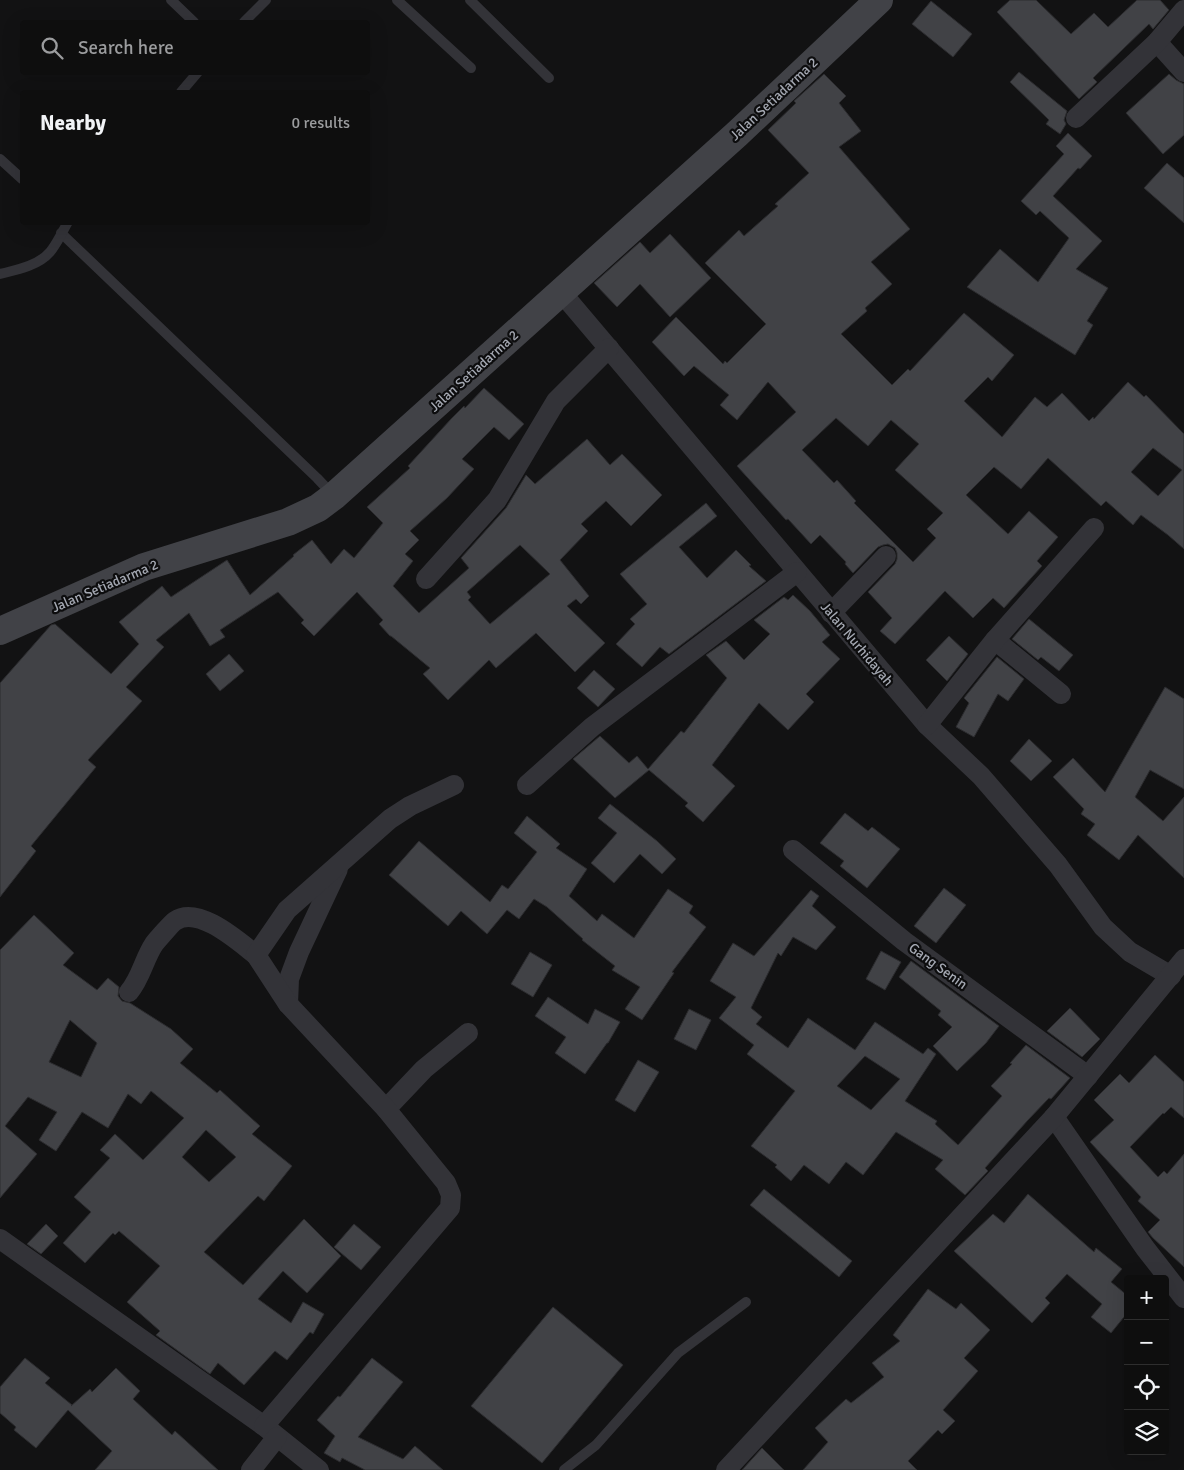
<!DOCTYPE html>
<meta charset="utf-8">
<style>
body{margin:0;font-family:Signika,sans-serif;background:#1c1c1c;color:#f1f3f6}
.controls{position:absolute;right:15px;bottom:15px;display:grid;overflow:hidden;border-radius:5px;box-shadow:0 5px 20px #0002}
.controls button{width:45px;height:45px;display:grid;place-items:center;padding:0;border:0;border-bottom:1px solid #2e2e2e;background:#0e0e0e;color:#f1f3f6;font:25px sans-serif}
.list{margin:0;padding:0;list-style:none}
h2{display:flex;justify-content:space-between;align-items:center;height:65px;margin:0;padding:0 20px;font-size:21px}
h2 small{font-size:16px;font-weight:400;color:#9b9c9e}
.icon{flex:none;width:28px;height:28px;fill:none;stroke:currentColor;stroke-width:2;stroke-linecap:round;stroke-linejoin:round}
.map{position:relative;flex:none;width:1184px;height:1470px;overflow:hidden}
.search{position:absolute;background:#0e0e0e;box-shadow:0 5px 20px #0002;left:20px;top:20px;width:350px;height:55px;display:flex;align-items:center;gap:12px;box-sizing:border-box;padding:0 18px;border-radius:5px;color:#9b9c9e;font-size:19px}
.panel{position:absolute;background:#0e0e0e;box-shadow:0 5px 20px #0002;left:20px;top:90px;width:350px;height:135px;border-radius:5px}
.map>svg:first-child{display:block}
</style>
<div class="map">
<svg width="1184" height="1470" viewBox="0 0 1184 1470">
<rect width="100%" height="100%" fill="#121213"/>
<g fill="#414246" stroke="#2c2c2f" fill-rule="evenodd">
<path d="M 1010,0 L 1036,0 L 1071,34 L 1094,13 L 1108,27 L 1137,0 L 1160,0 L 1169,10 L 1153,29 L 1149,24 L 1093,78 L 1097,82 L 1079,99 L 997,12 Z"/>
<path d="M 931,1 L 972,34 L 953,57 L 912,24 Z"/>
<path d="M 1019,72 L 1067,111 L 1064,120 L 1066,124 L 1060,134 L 1046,124 L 1049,120 L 1010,82 Z"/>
<path d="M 824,74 L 846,96 L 839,103 L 861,131 L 839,147 L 910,229 L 871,262 L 892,284 L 865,308 L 867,311 L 841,334 L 892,385 L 908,369 L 910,371 L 964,313 L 1014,355 L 992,381 L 988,377 L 964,401 L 1002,437 L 1035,397 L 1047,407 L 1062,393 L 1089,421 L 1093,417 L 1094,419 L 1128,382 L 1144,397 L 1146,395 L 1184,434 L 1184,549 L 1168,535 L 1141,515 L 1133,525 L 1106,501 L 1101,506 L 1048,458 L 1021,489 L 994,467 L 966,495 L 1008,534 L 1029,511 L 1058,537 L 1037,561 L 1042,566 L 1004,608 L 993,598 L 973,618 L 945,591 L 895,644 L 880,631 L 892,618 L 868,592 L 895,564 L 897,559 L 897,553 L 895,548 L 888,544 L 883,545 L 878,547 L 853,573 L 845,564 L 846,562 L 820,535 L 811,544 L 788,519 L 786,520 L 737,466 L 796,412 L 768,382 L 737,420 L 720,405 L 729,395 L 694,366 L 684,376 L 652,342 L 676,317 L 723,364 L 725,361 L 727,363 L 766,324 L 705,263 L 739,230 L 744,236 L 778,206 L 775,204 L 809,173 L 768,130 L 796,103 L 794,101 ZM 836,418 L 868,446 L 891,420 L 919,444 L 895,470 L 943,513 L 927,529 L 936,538 L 913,562 L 854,503 L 856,501 L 837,480 L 834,483 L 802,450 ZM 1153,448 L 1182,470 L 1158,496 L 1131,472 Z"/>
<path d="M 1169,74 L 1176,80 L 1184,84 L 1184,135 L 1163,154 L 1126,113 Z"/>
<path d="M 1068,133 L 1092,156 L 1080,169 L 1078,168 L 1053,196 L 1102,241 L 1076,269 L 1108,288 L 1087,321 L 1093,325 L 1075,355 L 967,287 L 1000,249 L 1038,282 L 1069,238 L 1040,211 L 1036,215 L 1021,201 L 1064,154 L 1056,146 Z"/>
<path d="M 1167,163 L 1184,178 L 1184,223 L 1144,188 Z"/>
<path d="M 670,234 L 711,278 L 670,317 L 640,284 L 617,307 L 594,283 L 640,242 L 650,253 Z"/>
<path d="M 484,388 L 524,424 L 509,440 L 494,427 L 462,459 L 474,469 L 447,498 L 410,531 L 419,540 L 405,554 L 413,561 L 393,586 L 419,613 L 469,568 L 461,558 L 506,508 L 526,475 L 535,484 L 587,439 L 610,465 L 622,454 L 662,495 L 631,526 L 606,501 L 581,524 L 588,531 L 560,560 L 589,596 L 581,604 L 576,599 L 567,606 L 605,643 L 575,672 L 536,633 L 496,668 L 489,660 L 448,700 L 423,674 L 430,668 L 391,636 L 390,636 L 379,624 L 383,620 L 357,592 L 314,636 L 301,623 L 304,620 L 278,592 L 220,630 L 225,637 L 210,646 L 189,613 L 156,640 L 164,647 L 126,687 L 142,701 L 88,760 L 96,767 L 31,846 L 36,851 L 0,897 L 0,683 L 51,625 L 55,624 L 111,674 L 139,644 L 119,622 L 162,586 L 171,597 L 227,560 L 250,595 L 294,556 L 293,555 L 312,540 L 331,564 L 344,549 L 354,558 L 383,523 L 367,507 L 410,468 L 408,466 L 451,419 L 464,406 L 465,408 ZM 520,545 L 550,574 L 490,624 L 468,600 L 471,597 L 467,592 Z"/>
<path d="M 706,503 L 717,516 L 679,547 L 707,578 L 736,550 L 751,565 L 749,566 L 766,581 L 669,654 L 660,647 L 642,667 L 616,644 L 635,624 L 630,619 L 647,604 L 620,574 Z"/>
<path d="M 793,595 L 810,611 L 830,635 L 822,642 L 840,659 L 806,694 L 814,702 L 788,730 L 759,703 L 712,765 L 735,786 L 703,822 L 685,806 L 688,803 L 649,770 L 615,798 L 573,759 L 600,736 L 629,763 L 637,756 L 648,769 L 681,731 L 684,733 L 727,678 L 706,655 L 726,641 L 744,660 L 770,634 L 754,620 L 784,597 L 788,600 Z"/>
<path d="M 1029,619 L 1073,655 L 1059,671 L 1041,657 L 1038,660 L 1012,639 Z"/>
<path d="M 949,636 L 968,654 L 947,681 L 926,660 Z"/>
<path d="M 229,654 L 244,671 L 220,691 L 206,674 Z"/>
<path d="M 997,657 L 1024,679 L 1008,701 L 998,694 L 974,737 L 956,727 L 969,703 L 964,698 Z"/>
<path d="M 594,670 L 615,689 L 598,707 L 577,688 Z"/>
<path d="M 1165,687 L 1184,699 L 1184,789 L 1150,770 L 1135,797 L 1163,821 L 1184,797 L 1184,878 L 1138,835 L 1119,860 L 1087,835 L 1095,824 L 1081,814 L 1084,809 L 1053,777 L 1073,758 L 1105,792 Z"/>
<path d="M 1029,739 L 1052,761 L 1031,781 L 1010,761 Z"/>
<path d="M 610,804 L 657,841 L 676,859 L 662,874 L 640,854 L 614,883 L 591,863 L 617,833 L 598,818 Z"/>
<path d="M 845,813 L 868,831 L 872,827 L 900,849 L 867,888 L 840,866 L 844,861 L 820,843 Z"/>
<path d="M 527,816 L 560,844 L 556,848 L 587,869 L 569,896 L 597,921 L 602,914 L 634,938 L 668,889 L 693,906 L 689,913 L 706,927 L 672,972 L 674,973 L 642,1020 L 625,1009 L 640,987 L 612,970 L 615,966 L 582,940 L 583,939 L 547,907 L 534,899 L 519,919 L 507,910 L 487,934 L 461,911 L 448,926 L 389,875 L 419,841 L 490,902 L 502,885 L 508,889 L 537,852 L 514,833 Z"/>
<path d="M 944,888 L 966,905 L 936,943 L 914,926 Z"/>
<path d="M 811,890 L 819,896 L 812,906 L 836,927 L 816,950 L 793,937 L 781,956 L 778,953 L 751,1008 L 762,1017 L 756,1024 L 788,1048 L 808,1018 L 855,1050 L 875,1022 L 923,1054 L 928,1048 L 936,1054 L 905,1101 L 937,1121 L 935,1124 L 958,1145 L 1002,1096 L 991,1086 L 1012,1064 L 1010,1063 L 1026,1045 L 1070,1078 L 1051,1099 L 1049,1098 L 1028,1120 L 985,1168 L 988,1171 L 965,1195 L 935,1169 L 943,1160 L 896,1132 L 863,1175 L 846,1162 L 829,1184 L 804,1165 L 791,1181 L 775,1167 L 777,1165 L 751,1146 L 795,1091 L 747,1054 L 754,1045 L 719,1018 L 736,997 L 710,981 L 733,943 L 754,956 ZM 865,1056 L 900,1079 L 871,1110 L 837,1086 Z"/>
<path d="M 34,915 L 74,953 L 63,965 L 97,990 L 108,978 L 119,987 L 118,996 L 122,1001 L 130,1003 L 171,1029 L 193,1049 L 180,1063 L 217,1093 L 220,1090 L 260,1126 L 252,1134 L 292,1166 L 264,1201 L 258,1196 L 204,1252 L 243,1285 L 304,1219 L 341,1256 L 307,1293 L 283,1271 L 258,1299 L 291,1323 L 303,1302 L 324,1314 L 313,1334 L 310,1332 L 287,1360 L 275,1351 L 244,1385 L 218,1363 L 210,1374 L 156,1335 L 160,1331 L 127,1302 L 160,1266 L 119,1231 L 115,1235 L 113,1233 L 85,1263 L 63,1243 L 91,1212 L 74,1197 L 110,1158 L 100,1150 L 115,1134 L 143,1160 L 184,1118 L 151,1091 L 141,1104 L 128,1094 L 108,1128 L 82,1112 L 56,1151 L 39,1140 L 57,1112 L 28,1097 L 5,1126 L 37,1154 L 0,1198 L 0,950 ZM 70,1020 L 97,1043 L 81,1077 L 49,1062 ZM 206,1130 L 236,1157 L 209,1182 L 182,1157 Z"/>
<path d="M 881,951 L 901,962 L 885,990 L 866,979 Z"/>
<path d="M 530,952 L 552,965 L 533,997 L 511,984 Z"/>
<path d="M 911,961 L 999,1026 L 986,1043 L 957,1071 L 933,1046 L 952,1027 L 938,1015 L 941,1011 L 899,977 Z"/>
<path d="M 548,997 L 588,1024 L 595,1009 L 620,1022 L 608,1043 L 607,1043 L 585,1074 L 555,1053 L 566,1037 L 535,1016 Z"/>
<path d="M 1070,1008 L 1100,1039 L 1082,1057 L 1047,1031 Z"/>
<path d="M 689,1009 L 711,1020 L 696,1050 L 674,1039 Z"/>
<path d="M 1155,1055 L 1184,1082 L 1184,1118 L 1171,1107 L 1164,1114 L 1163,1113 L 1130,1147 L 1158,1177 L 1164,1171 L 1167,1174 L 1184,1154 L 1184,1267 L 1153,1238 L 1148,1232 L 1160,1220 L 1138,1201 L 1141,1197 L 1090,1142 L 1114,1120 L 1094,1100 L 1120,1074 L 1129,1083 Z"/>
<path d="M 638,1060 L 659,1072 L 635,1112 L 615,1100 Z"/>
<path d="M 764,1189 L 852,1261 L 839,1277 L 750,1205 Z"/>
<path d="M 1028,1194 L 1094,1252 L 1096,1248 L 1122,1269 L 1111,1282 L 1128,1296 L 1128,1312 L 1111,1333 L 1091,1317 L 1102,1304 L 1067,1274 L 1045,1298 L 1050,1303 L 1032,1323 L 954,1251 L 993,1214 L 1004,1223 Z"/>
<path d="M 46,1224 L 58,1236 L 41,1254 L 27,1244 Z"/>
<path d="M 354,1224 L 381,1247 L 361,1270 L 334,1247 Z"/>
<path d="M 928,1289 L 956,1309 L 961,1303 L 990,1330 L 964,1358 L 978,1371 L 943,1410 L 955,1421 L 942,1434 L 938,1430 L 908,1461 L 917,1470 L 803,1470 L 828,1442 L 815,1428 L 846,1399 L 851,1403 L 884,1377 L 872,1363 L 900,1341 L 893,1335 Z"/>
<path d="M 553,1307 L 623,1365 L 542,1463 L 471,1406 Z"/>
<path d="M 25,1358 L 50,1378 L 45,1383 L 72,1405 L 71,1406 L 90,1389 L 92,1392 L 116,1368 L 140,1391 L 133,1399 L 172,1435 L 175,1431 L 218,1470 L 95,1470 L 112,1451 L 68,1410 L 36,1448 L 14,1430 L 16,1427 L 0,1413 L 0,1387 Z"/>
<path d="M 372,1358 L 403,1382 L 358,1437 L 403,1459 L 415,1446 L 443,1470 L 365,1470 L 342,1458 L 340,1462 L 324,1453 L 335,1436 L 317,1420 L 338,1396 L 340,1397 Z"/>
<path d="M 762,1448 L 784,1470 L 742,1470 Z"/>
</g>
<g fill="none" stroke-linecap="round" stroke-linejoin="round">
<g stroke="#333338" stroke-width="10">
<path d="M 171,0 L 194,22"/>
<path d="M 397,0 L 471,68"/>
<path d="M 470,0 L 549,78"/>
<path d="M 244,22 L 266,0"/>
<path d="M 181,92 L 198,72"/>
<path d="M 0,159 L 22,179"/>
<path d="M 61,233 L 317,478 L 334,496"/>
<path d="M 0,274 C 16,270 38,266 50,252 C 57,244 62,232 68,222"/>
<path d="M 564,1470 L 596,1445 L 678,1353 L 746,1302"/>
</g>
<g stroke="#333338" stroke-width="20">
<path d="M 1157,42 L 1184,72"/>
<path d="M 1076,118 L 1157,42 L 1184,10"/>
<path d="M 561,292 L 927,725 L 981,776 L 1058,865 L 1103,927 L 1130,952 L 1171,976"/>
<path d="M 426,579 L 497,500 L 556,401 L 609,348"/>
<path d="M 831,613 L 886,556"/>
<path d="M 995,640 L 1061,694"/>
<path d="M 927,725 L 995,640 L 1094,528"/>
<path d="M 527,785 L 592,727 L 797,572"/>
<path d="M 793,850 L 904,941 L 1088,1076"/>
<path d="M 129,992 C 141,978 144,959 154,944 C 157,940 172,923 175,921 C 198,905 238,941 256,955"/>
<path d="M 288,1004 L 289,979 L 299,952 L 338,869"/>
<path d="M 386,1109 L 424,1069 L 468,1033"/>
<path d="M 1054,1117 L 1145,1248 L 1184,1298"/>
<path d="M 0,1239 L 264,1426 L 319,1470"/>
<path d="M 264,1426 L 450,1208 L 451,1195 L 446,1183 L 386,1109 L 288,1004 L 256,955 L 287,910 L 390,819 L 410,806 L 454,785"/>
<path d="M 251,1470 L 277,1437"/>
<path d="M 726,1470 L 1054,1117 L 1184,959"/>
</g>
<path stroke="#414247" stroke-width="28" d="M 0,631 L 144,567 L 288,522 L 318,508 L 334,496 L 737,134 L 879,0"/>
</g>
<g text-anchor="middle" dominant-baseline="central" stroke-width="4.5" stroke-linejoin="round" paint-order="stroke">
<g font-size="14" fill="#a4a8b2" stroke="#0d0d0e">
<text transform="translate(774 99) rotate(-43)">Jalan Setiadarma 2</text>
<text transform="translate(474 371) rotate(-42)">Jalan Setiadarma 2</text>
<text transform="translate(105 586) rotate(-23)">Jalan Setiadarma 2</text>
<text transform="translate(857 644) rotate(50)">Jalan Nurhidayah</text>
<text transform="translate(938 966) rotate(36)">Gang Senin</text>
</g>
</g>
</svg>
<div class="controls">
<button>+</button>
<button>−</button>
<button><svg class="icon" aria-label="locate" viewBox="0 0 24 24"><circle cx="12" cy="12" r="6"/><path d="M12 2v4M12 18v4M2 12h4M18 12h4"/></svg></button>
<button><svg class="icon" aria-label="layers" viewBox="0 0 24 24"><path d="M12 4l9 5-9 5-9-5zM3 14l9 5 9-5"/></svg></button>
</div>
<div class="search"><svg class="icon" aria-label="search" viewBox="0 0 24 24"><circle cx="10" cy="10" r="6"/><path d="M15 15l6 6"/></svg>Search here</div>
<section class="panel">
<h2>Nearby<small>0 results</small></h2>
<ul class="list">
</ul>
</section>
</div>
